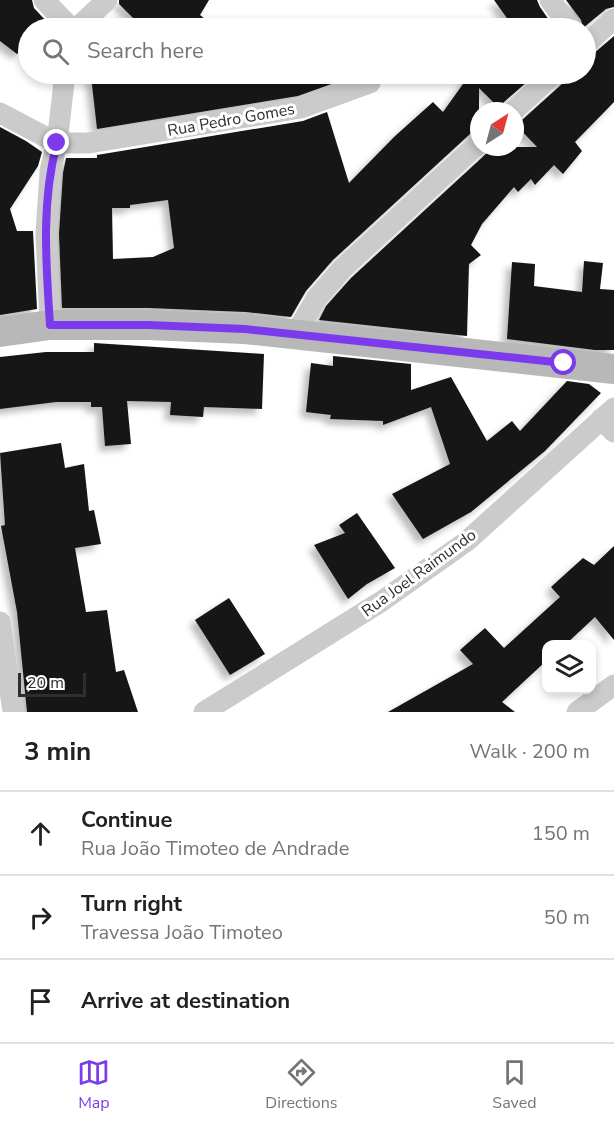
<!DOCTYPE html>
<meta charset="utf-8">
<style>
body{margin:0;font-family:"Nunito Sans",sans-serif;background:#f6f6f6;color:#202124}
.controls{position:absolute;right:18px;bottom:18px;display:grid;overflow:hidden;border-radius:12px;box-shadow:0 3px 9px #0003}
.controls button{width:54px;height:54px;display:grid;place-items:center;padding:0;border:0;border-bottom:2px solid #e0e0e0;background:#fff;color:#202124;font:30px sans-serif}
.compass{position:absolute;left:470px;top:102px;width:54px;height:54px;border-radius:50%;background:#fff;box-shadow:0 3px 9px #0003;rotate:36deg}
.scale{position:absolute;left:18px;bottom:15px;width:68px;box-sizing:border-box;padding-left:6px;border:3px solid #2e2e2e;border-top:0;font-size:16px;line-height:21px;white-space:nowrap;color:#2e2e2e;-webkit-text-stroke:4px #fff;paint-order:stroke}
.stop{position:absolute;width:18px;height:18px;margin:-14px;border:4px solid #7c3aed;border-radius:50%;background:#fff}
.stop.end{background:#7c3aed;border-color:#fff;box-shadow:0 2px 6px #0008}
.list{margin:0;padding:0;list-style:none}
h2{display:flex;justify-content:space-between;align-items:center;height:78px;margin:0;padding:0 24px;font-size:26px}
h2 small{font-size:20px;font-weight:400;color:#757577}
.list li{display:grid;grid-template-columns:39px 1fr auto;gap:18px;align-items:center;box-sizing:border-box;height:84px;padding:0 24px;border-top:2px solid #e0e0e0}
.list b{display:block;font-size:22px;white-space:nowrap}
.list p{margin:0;font-size:20px;white-space:nowrap;color:#757577}
.list em{font-size:20px;font-style:normal;color:#757577}
.icon{flex:none;width:33px;height:33px;fill:none;stroke:currentColor;stroke-width:2;stroke-linecap:round;stroke-linejoin:round}
.map{position:relative;flex:none;width:614px;height:712px;overflow:hidden}
.search{position:absolute;background:#fff;box-shadow:0 3px 9px #0003;left:18px;right:18px;top:18px;height:66px;display:flex;align-items:center;gap:15px;box-sizing:border-box;padding:0 21px;border-radius:33px;color:#757577;font-size:22px}
.sheet{height:330px;background:#fff}
nav{display:flex;justify-content:space-around;align-items:center;box-sizing:border-box;height:84px;border-top:2px solid #e0e0e0;background:#fff;font-size:16px;color:#757577}
nav a{display:grid;justify-items:center;gap:3px}
nav .on{color:#7c3aed}
.map>svg:first-child{display:block}
</style>
<div class="map">
<svg width="614" height="712" viewBox="0 0 614 712">
<defs>
<filter id="shadow"><feDropShadow dx="-5.5" dy="5.5" stdDeviation="3" flood-color="#0004"/></filter>
</defs>
<rect width="100%" height="100%" fill="#fff"/>
<g fill="#151515" fill-rule="evenodd" filter="url(#shadow)">
<path d="M 0,0 L 32,0 L 34,8 L 47,22 L 41,28 L 28,28 L 28,42 L 17,54 L 0,41 Z"/>
<path d="M 119,0 L 209,0 L 200,15 L 216,28 L 143,28 L 119,4 Z"/>
<path d="M 494,0 L 537,0 L 540,7 L 549,20 L 539,28 L 514,28 Z"/>
<path d="M 566,0 L 614,0 L 614,7 L 606,9 L 583,28 L 581,20 Z"/>
<path d="M 614,36 L 614,102 L 575,142 L 582,151 L 563,174 L 554,165 L 535,185 L 531,179 L 518,192 L 514,187 L 482,224 L 471,245 L 481,255 L 469,264 L 467,336 L 319,320 L 326,306 L 351,278 L 488,152 L 491,147 L 537,147 L 515,124 L 522,120 L 563,83 L 566,74 L 585,74 L 585,61 Z"/>
<path d="M 117,74 L 359,74 L 298,96 L 97,129 L 91,76 Z"/>
<path d="M 465,74 L 536,74 L 504,102 L 501,110 L 479,88 L 479,131 L 470,134 L 333,260 L 306,291 L 291,317 L 246,312 L 149,308 L 62,308 L 59,234 L 63,173 L 66,158 L 97,158 L 97,155 L 303,121 L 327,112 L 349,183 L 394,137 L 433,102 L 443,112 L 468,77 ZM 168,200 L 174,248 L 153,257 L 113,259 L 112,208 L 130,208 L 130,205 Z"/>
<path d="M 0,127 L 26,141 L 42,152 L 38,166 L 10,209 L 17,231 L 33,231 L 37,309 L 0,315 Z"/>
<path d="M 584,261 L 603,263 L 600,289 L 614,290 L 614,350 L 595,350 L 507,339 L 512,262 L 535,264 L 534,286 L 582,292 Z"/>
<path d="M 94,343 L 264,354 L 262,409 L 204,407 L 203,417 L 170,415 L 171,402 L 127,401 L 131,444 L 105,446 L 102,407 L 91,407 L 91,402 L 56,402 L 0,409 L 0,357 L 46,352 L 94,352 Z"/>
<path d="M 333,356 L 411,364 L 411,390 L 451,377 L 487,441 L 512,421 L 520,431 L 567,381 L 589,384 L 601,393 L 545,451 L 471,512 L 423,539 L 392,494 L 450,464 L 431,407 L 383,425 L 383,421 L 330,419 L 331,415 L 306,412 L 311,363 L 333,366 Z"/>
<path d="M 61,443 L 65,468 L 84,464 L 89,511 L 94,510 L 101,544 L 75,548 L 86,612 L 107,610 L 116,672 L 124,670 L 138,712 L 27,712 L 17,612 L 1,526 L 5,525 L 0,453 Z"/>
<path d="M 357,513 L 395,568 L 367,584 L 348,599 L 314,545 L 345,533 L 339,525 Z"/>
<path d="M 614,546 L 614,640 L 595,617 L 565,645 L 546,645 L 546,661 L 502,702 L 515,712 L 388,712 L 473,664 L 460,650 L 485,628 L 504,648 L 560,597 L 551,587 L 583,558 L 594,565 Z"/>
<path d="M 229,598 L 265,654 L 230,675 L 195,620 Z"/>
</g>
<g fill="none" stroke-linecap="round" stroke-linejoin="round">
<g stroke="#cbcbcb" stroke-width="21">
<path d="M 44,0 L 71,28"/>
<path d="M 550,0 L 571,28"/>
<path d="M 77,28 L 107,0"/>
<path d="M 586,44 L 614,19"/>
<path d="M 513,111 L 554,74"/>
<path d="M 0,113 L 57,143 L 89,143 L 301,108 L 370,83"/>
<path d="M 50,325 L 46,234 L 50,171 L 57,143 L 65,74"/>
<path d="M 296,333 L 316,299 L 342,269 L 479,143"/>
<path d="M 601,419 L 614,432"/>
<path d="M 0,622 L 13,712"/>
<path d="M 204,712 L 382,601 L 467,541 L 614,408"/>
<path d="M 577,712 L 614,685"/>
</g>
<path stroke="#b8b8b8" stroke-width="30" d="M 0,332 L 50,325 L 148,325 L 245,329 L 614,369"/>
</g>
<g fill="none" stroke-linecap="round" stroke-linejoin="round">
<path stroke="#7c3aed" stroke-width="8" d="M 57,143 C 41,202 46,264 50,325 L 148,325 L 245,329 L 564,363"/>
</g>
<g text-anchor="middle" dominant-baseline="central" stroke-width="6" stroke-linejoin="round" paint-order="stroke">
<g font-size="16" fill="#2e2e2e" stroke="#fff">
<text transform="translate(231 120) rotate(-10)">Rua Pedro Gomes</text>
<text transform="translate(419 573) rotate(-36)">Rua Joel Raimundo</text>
</g>
</g>
</svg>
<div class="controls">
<button><svg class="icon" aria-label="layers" viewBox="0 0 24 24"><path d="M12 4l9 5-9 5-9-5zM3 14l9 5 9-5"/></svg></button>
</div>
<svg class="compass" viewBox="-18 -18 36 36"><path d="M0-13l5 13h-10z" fill="#e53935"/><path d="M0 13l5-13h-10z" fill="#757577"/></svg>
<div class="scale">20 m</div>
<div class="stop" style="left:564px;top:363px"></div>
<div class="stop end" style="left:57px;top:143px"></div>
<div class="search"><svg class="icon" aria-label="search" viewBox="0 0 24 24"><circle cx="10" cy="10" r="6"/><path d="M15 15l6 6"/></svg>Search here</div>
</div>
<section class="sheet">
<h2>3 min<small>Walk · 200 m</small></h2>
<ul class="list">
<li><svg class="icon" aria-label="ahead" viewBox="0 0 24 24"><path d="M12 20V5M6 11l6-6 6 6"/></svg><div><b>Continue</b><p>Rua João Timoteo de Andrade</p></div><em>150 m</em></li>
<li><svg class="icon" aria-label="right" viewBox="0 0 24 24"><path d="M7 20v-9h11M14 6l5 5-5 5"/></svg><div><b>Turn right</b><p>Travessa João Timoteo</p></div><em>50 m</em></li>
<li><svg class="icon" aria-label="arrive" viewBox="0 0 24 24"><path d="M6 21V4h12l-3 4 3 4H6"/></svg><div><b>Arrive at destination</b></div></li>
</ul>
</section>
<nav>
<a class="on"><svg class="icon" aria-label="map" viewBox="0 0 24 24"><path d="M3 6l6-2 6 2 6-2v14l-6 2-6-2-6 2zM9 4v14M15 6v14"/></svg>Map</a>
<a><svg class="icon" aria-label="directions" viewBox="0 0 24 24"><path d="M12 3l9 9-9 9-9-9zM9 14v-3h6M13 9l2 2-2 2"/></svg>Directions</a>
<a><svg class="icon" aria-label="saved" viewBox="0 0 24 24"><path d="M7 4h10v16l-5-4-5 4z"/></svg>Saved</a>
</nav>
